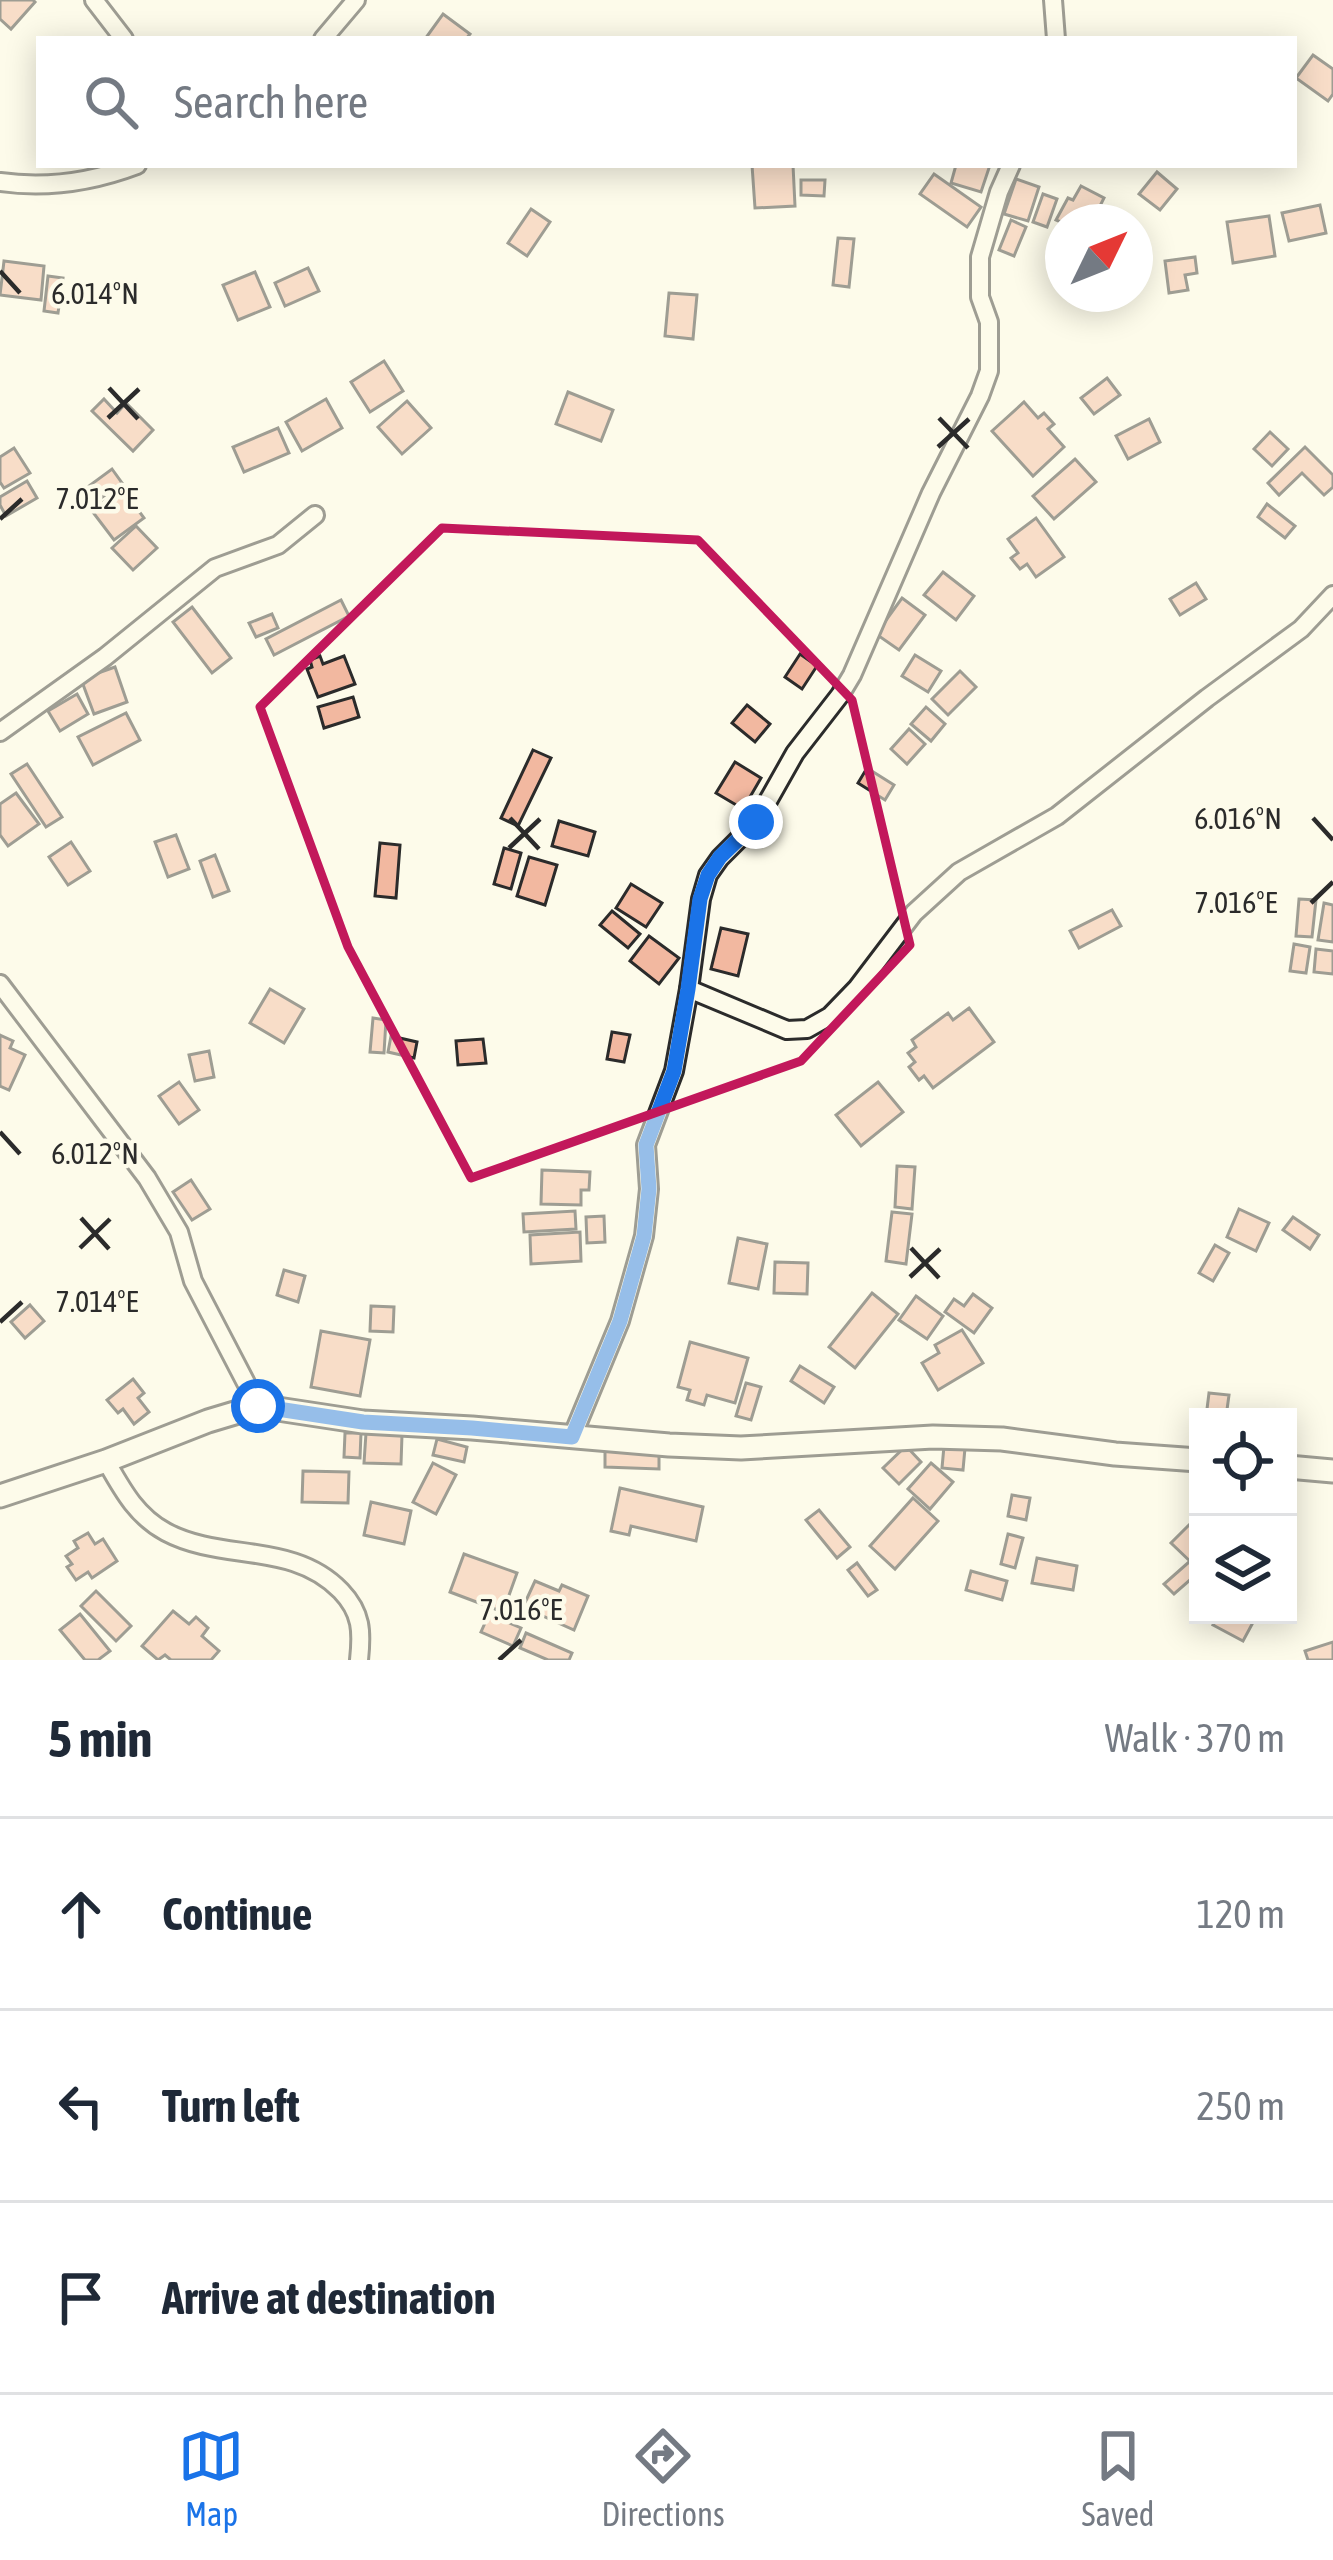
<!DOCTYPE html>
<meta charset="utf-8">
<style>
body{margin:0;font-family:"Asap Condensed",sans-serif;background:#f2f2f3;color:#1f2937}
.controls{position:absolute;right:36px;bottom:36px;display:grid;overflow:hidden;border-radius:0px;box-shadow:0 6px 30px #0003}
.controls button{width:108px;height:108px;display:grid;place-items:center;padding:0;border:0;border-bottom:3px solid #e0e1e3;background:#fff;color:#1f2937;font:60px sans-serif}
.compass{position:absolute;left:1045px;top:204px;width:108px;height:108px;border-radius:50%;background:#fff;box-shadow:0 6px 30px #0003;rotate:47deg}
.stop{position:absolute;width:36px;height:36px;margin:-27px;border:9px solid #1a73e8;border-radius:50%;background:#fff}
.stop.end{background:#1a73e8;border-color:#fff;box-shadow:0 3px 12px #0008}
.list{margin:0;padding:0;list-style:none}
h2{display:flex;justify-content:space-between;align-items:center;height:156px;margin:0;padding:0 48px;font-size:51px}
h2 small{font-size:39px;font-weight:400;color:#747a83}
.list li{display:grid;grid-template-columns:78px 1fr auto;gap:36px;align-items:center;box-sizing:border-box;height:192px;padding:0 48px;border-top:3px solid #e0e1e3}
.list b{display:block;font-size:45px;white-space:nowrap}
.list em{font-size:39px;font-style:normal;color:#747a83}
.icon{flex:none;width:66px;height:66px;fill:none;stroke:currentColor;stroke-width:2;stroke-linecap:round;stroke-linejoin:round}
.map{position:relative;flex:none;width:1333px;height:1660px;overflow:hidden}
.search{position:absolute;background:#fff;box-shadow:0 6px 30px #0003;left:36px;right:36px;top:36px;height:132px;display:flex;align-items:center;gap:30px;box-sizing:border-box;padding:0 42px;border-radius:0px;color:#747a83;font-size:45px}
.sheet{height:732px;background:#fff}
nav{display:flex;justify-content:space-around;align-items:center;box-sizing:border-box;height:168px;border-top:3px solid #e0e1e3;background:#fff;font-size:33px;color:#747a83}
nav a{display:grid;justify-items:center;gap:6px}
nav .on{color:#1a73e8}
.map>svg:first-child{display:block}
</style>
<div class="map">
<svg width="1333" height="1660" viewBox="0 0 1333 1660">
<rect width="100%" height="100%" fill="#fdfbea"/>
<g fill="#f2b8a0" stroke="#2b2b2b" stroke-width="3">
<path d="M 0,0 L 33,0 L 35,2 L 11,29 L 0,19 Z"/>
<path d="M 443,14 L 470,34 L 466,39 L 425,39 Z"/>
<path d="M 1313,55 L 1333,69 L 1333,94 L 1328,101 L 1296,78 Z"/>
<path d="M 752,165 L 793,165 L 795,206 L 755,208 Z"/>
<path d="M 956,165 L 990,165 L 981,192 L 951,183 Z"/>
<path d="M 1157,172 L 1177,189 L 1160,210 L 1139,194 Z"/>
<path d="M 934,174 L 981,207 L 967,227 L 920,194 Z"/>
<path d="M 1016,179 L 1039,187 L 1028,221 L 1004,214 Z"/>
<path d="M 801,180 L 825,180 L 824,196 L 801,195 Z"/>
<path d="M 1081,186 L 1104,198 L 1092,222 L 1063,223 L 1056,220 L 1068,198 L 1073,200 Z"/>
<path d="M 1043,194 L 1057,199 L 1047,227 L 1033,222 Z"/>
<path d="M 1320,205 L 1326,233 L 1289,241 L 1282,213 Z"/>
<path d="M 531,209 L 550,222 L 527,256 L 508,243 Z"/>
<path d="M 1269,216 L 1275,256 L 1233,263 L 1227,222 Z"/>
<path d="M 1011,220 L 1026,227 L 1014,256 L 999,250 Z"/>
<path d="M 838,238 L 854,239 L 849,287 L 833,285 Z"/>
<path d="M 1195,257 L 1197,273 L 1185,275 L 1188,290 L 1169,293 L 1165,261 Z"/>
<path d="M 4,261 L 44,266 L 41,300 L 0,295 Z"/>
<path d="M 308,268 L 319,291 L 285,306 L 275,283 Z"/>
<path d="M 255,272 L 270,307 L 238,320 L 223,285 Z"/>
<path d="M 48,276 L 63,278 L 58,313 L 44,311 Z"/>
<path d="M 669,293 L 697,295 L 693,339 L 665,336 Z"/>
<path d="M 384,361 L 403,391 L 370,412 L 351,382 Z"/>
<path d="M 1107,378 L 1120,395 L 1094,414 L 1081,398 Z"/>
<path d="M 568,392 L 613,410 L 601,441 L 556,424 Z"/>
<path d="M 104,399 L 117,413 L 126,403 L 153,430 L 133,451 L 92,411 Z"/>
<path d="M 326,399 L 342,428 L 302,451 L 286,422 Z"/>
<path d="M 407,401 L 431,428 L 402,454 L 378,427 Z"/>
<path d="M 1024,402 L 1038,418 L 1044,413 L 1054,424 L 1048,429 L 1064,447 L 1033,476 L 992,431 Z"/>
<path d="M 1149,419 L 1160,442 L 1128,459 L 1116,436 Z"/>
<path d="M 278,428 L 289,453 L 244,472 L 233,447 Z"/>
<path d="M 1270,432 L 1288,449 L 1272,466 L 1254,449 Z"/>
<path d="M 1305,447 L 1333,475 L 1333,487 L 1324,495 L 1302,473 L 1279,495 L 1268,483 Z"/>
<path d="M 14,448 L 30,473 L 4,488 L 0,482 L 0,457 Z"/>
<path d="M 1075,459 L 1096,482 L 1054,519 L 1033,496 Z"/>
<path d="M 112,469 L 122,483 L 87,508 L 78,494 Z"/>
<path d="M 27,481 L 37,498 L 6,516 L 0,505 L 0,497 Z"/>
<path d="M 122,488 L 144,518 L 114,540 L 92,511 Z"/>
<path d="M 1267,504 L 1295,526 L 1285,538 L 1258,517 Z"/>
<path d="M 1036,518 L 1064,557 L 1036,577 L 1027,564 L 1020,569 L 1011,558 L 1018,553 L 1008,539 Z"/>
<path d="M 136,526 L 157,548 L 133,570 L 112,548 Z"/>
<path d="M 943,572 L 974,596 L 956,620 L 924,595 Z"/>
<path d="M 1196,583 L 1206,599 L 1180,615 L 1170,599 Z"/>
<path d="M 902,598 L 925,615 L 899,650 L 876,634 Z"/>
<path d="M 341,600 L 349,616 L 274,655 L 266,639 Z"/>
<path d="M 192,607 L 231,658 L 212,673 L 173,622 Z"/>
<path d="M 272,614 L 278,628 L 256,637 L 249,623 Z"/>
<path d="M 800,654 L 817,666 L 802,689 L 785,677 Z"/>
<path d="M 915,655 L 941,671 L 928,692 L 902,676 Z"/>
<path d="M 320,656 L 323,664 L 344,656 L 355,684 L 318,697 L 307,669 L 312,667 L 310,660 Z"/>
<path d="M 115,667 L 127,702 L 94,714 L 81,679 Z"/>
<path d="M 960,671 L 976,687 L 948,715 L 932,699 Z"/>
<path d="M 77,694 L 88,714 L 60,731 L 48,711 Z"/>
<path d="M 353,697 L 359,717 L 324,728 L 318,707 Z"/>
<path d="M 747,705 L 770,724 L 755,742 L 732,723 Z"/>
<path d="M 926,707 L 945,724 L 931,741 L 911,724 Z"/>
<path d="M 126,713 L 140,740 L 93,765 L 78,737 Z"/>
<path d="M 909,729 L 925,744 L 907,764 L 891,749 Z"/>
<path d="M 533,750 L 551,758 L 518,826 L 501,818 Z"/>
<path d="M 735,762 L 761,778 L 743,809 L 716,793 Z"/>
<path d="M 27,764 L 62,817 L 46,827 L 11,774 Z"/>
<path d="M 867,768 L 894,785 L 885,800 L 858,783 Z"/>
<path d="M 16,793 L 39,824 L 8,846 L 0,835 L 0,804 Z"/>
<path d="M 559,821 L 595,832 L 588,856 L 552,846 Z"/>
<path d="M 176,835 L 189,869 L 168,877 L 155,842 Z"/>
<path d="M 71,842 L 90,871 L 68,885 L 49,857 Z"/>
<path d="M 380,843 L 400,845 L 396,898 L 375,896 Z"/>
<path d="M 504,848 L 521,853 L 511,889 L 494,884 Z"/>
<path d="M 215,855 L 229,891 L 213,897 L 200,861 Z"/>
<path d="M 529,857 L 557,865 L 545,905 L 517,896 Z"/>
<path d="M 631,884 L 662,903 L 646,927 L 616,908 Z"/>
<path d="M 1299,899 L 1316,900 L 1312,937 L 1296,936 Z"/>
<path d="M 1324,903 L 1333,905 L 1333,942 L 1318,940 Z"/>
<path d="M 1112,910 L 1121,926 L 1079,948 L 1070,931 Z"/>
<path d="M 612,911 L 640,934 L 628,948 L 600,925 Z"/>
<path d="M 721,928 L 748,934 L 738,976 L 711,969 Z"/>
<path d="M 649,936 L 679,958 L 659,984 L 630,961 Z"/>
<path d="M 1294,944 L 1310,947 L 1306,973 L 1290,971 Z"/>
<path d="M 1316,949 L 1333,951 L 1333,974 L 1314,972 Z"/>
<path d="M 270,989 L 304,1009 L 284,1043 L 250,1023 Z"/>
<path d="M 969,1008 L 994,1042 L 933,1088 L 924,1076 L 919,1080 L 909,1067 L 915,1062 L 908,1053 L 916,1047 L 912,1040 L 948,1013 L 953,1020 Z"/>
<path d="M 373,1018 L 386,1020 L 384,1053 L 370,1052 Z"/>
<path d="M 612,1032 L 630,1035 L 624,1062 L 607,1059 Z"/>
<path d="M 0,1035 L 13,1041 L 10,1048 L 25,1055 L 9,1090 L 0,1086 Z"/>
<path d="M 391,1036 L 417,1042 L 414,1058 L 388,1052 Z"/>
<path d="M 483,1039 L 486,1063 L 458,1065 L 456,1041 Z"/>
<path d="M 209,1051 L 214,1077 L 195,1081 L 189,1055 Z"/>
<path d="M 179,1082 L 199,1110 L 179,1124 L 159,1096 Z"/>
<path d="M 878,1082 L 903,1112 L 861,1146 L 836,1115 Z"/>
<path d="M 897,1166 L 915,1167 L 912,1209 L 895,1207 Z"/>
<path d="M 542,1170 L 590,1172 L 589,1190 L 581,1190 L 581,1205 L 541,1204 Z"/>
<path d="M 191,1180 L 210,1209 L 192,1220 L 173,1192 Z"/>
<path d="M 1239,1209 L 1269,1223 L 1256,1251 L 1227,1237 Z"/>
<path d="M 575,1211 L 576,1229 L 524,1232 L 523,1214 Z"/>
<path d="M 892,1212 L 912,1214 L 906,1264 L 886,1261 Z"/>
<path d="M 604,1216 L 605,1242 L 587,1243 L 586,1217 Z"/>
<path d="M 1293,1217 L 1319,1235 L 1310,1249 L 1283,1230 Z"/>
<path d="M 580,1232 L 581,1261 L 531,1264 L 530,1235 Z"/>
<path d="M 738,1238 L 767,1244 L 758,1289 L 729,1283 Z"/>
<path d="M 1215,1245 L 1229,1253 L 1213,1281 L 1199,1273 Z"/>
<path d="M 775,1262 L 808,1263 L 807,1294 L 774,1293 Z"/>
<path d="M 284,1270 L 305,1276 L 298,1302 L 277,1295 Z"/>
<path d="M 872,1293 L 898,1314 L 855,1368 L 829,1347 Z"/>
<path d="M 973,1294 L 992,1308 L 974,1333 L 945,1312 L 954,1299 L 964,1306 Z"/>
<path d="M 916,1296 L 943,1316 L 927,1339 L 899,1320 Z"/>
<path d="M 30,1305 L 44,1321 L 25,1338 L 11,1322 Z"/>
<path d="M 371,1306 L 394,1307 L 393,1332 L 370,1331 Z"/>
<path d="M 962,1330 L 983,1363 L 938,1390 L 922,1363 L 939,1353 L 935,1345 Z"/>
<path d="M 321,1331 L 370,1340 L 360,1396 L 311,1387 Z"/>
<path d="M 690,1342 L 748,1358 L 735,1403 L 707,1395 L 704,1405 L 687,1400 L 690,1390 L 678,1387 Z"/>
<path d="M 800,1366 L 834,1387 L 824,1403 L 791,1381 Z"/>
<path d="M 133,1379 L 144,1393 L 138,1398 L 149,1412 L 134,1424 L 123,1409 L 118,1413 L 107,1400 Z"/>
<path d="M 746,1383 L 761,1387 L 751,1420 L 736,1416 Z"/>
<path d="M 1209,1393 L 1229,1395 L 1226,1417 L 1206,1417 Z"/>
<path d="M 345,1433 L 361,1433 L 360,1458 L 344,1457 Z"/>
<path d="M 366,1433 L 402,1435 L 401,1464 L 364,1463 Z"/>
<path d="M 437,1439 L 467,1447 L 464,1462 L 433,1455 Z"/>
<path d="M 906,1446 L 921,1462 L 899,1484 L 883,1468 Z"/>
<path d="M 944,1446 L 965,1448 L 963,1470 L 942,1468 Z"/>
<path d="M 605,1450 L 659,1452 L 659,1469 L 605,1467 Z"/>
<path d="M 433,1463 L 456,1475 L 436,1514 L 413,1502 Z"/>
<path d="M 931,1463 L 953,1482 L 930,1509 L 908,1489 Z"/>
<path d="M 303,1471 L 349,1472 L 348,1503 L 302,1502 Z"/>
<path d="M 620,1488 L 703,1507 L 696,1541 L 631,1526 L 629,1535 L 611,1531 Z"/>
<path d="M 1012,1495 L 1030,1498 L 1026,1520 L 1008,1516 Z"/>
<path d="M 913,1498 L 938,1521 L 895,1569 L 870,1546 Z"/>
<path d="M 371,1502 L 411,1511 L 404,1544 L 364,1535 Z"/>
<path d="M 819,1510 L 850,1547 L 837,1558 L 806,1520 Z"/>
<path d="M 1189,1525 L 1198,1533 L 1198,1561 L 1194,1565 L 1171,1543 Z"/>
<path d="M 88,1533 L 95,1544 L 103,1539 L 117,1561 L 92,1578 L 88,1572 L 76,1580 L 67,1567 L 72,1564 L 66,1556 L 78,1548 L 74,1541 Z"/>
<path d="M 1008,1534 L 1023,1538 L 1015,1568 L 1001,1564 Z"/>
<path d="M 464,1554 L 517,1573 L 503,1612 L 450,1592 Z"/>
<path d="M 1037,1558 L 1077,1566 L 1073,1590 L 1032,1583 Z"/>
<path d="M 1189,1562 L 1198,1573 L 1174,1594 L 1164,1584 Z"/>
<path d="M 857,1563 L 877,1590 L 868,1596 L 848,1570 Z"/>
<path d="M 971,1571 L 1007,1581 L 1002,1600 L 966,1590 Z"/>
<path d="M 535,1581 L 559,1591 L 562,1585 L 588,1596 L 574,1630 L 523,1607 Z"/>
<path d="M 96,1591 L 131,1626 L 116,1641 L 81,1606 Z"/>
<path d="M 173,1611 L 189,1624 L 196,1617 L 208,1628 L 202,1636 L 219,1651 L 211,1660 L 171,1660 L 165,1655 L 158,1660 L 142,1646 Z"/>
<path d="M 80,1614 L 110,1651 L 98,1660 L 85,1660 L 60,1630 Z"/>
<path d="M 489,1614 L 521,1628 L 513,1646 L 481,1632 Z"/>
<path d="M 1219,1615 L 1257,1615 L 1243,1641 L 1213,1625 Z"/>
<path d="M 526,1633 L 572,1653 L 569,1660 L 548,1660 L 520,1648 Z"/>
<path d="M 1333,1642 L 1333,1660 L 1308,1660 L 1305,1651 Z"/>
</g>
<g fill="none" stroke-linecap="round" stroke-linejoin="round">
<g stroke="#2b2b2b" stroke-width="22">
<g id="minor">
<path d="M 94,0 L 124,39"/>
<path d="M 1053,0 L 1056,39"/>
<path d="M 323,39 L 356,0"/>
<path d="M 0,182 C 48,189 92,182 137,165"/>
<path d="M 0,732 L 105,657 L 215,568 L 278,545 L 315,515"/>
<path d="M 0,984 L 147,1178 L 179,1232 L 193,1281 L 258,1406"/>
<path d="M 689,989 L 787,1030 L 807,1029 L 830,1016 L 857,988 L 914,913 L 959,872 L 1057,816 L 1207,698 L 1301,629 L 1333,595"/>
<path d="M 572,1437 L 620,1321 L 644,1236 L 649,1189 L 646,1145 L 674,1071 L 689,989 L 701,899 L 708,875 L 720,858 L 756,822 L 795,753 L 840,695 L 852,675 L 931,493 L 980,396 L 989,371 L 989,322 L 980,297 L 980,257 L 999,192 L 1011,165"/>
<path d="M 106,1461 C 122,1489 136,1516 166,1532 C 222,1562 293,1541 341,1591 C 362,1613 362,1632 359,1660"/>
</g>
</g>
<g stroke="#2b2b2b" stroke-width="27">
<g id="tertiary">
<path d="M 1288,1467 L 1333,1471"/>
<path d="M 0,1496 L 106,1461 L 208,1421 L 258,1406 L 363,1422 L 472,1428 L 669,1445 L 741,1448 L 933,1437 L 1002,1439 L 1115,1454 L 1198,1460"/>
</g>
</g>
<use href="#minor" stroke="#fdfbea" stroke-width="16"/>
<use href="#tertiary" stroke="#fdfbea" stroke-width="21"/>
</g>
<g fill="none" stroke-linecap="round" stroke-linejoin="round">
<path stroke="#1a73e8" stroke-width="15" d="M 258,1406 L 363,1422 L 472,1428 L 572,1437 L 620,1321 L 644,1236 L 649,1189 L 646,1145 L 674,1071 L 688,989 L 700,899 L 708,875 L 720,857 L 756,822"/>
</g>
<path d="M0 0H1333V1660H0ZM 442,528 L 698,540 L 852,700 L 910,945 L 801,1061 L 471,1178 L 348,947 L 260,707 Z" fill="#fdfbea" fill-opacity=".55" fill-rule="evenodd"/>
<path fill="none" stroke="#c2185b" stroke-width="9" stroke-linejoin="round" d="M 442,528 L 698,540 L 852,700 L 910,945 L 801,1061 L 471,1178 L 348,947 L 260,707 Z"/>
<path fill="none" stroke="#2b2b2b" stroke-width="4.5" d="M 0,271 L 20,293M 109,388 L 138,419M 108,418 L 139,389M 939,418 L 968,448M 938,447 L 969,419M 0,519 L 22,499M 510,818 L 539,849M 1313,818 L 1333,840M 509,848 L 540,819M 1311,903 L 1333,882M 0,1132 L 20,1154M 81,1218 L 109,1249M 80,1248 L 110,1219M 911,1248 L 939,1278M 910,1277 L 940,1249M 0,1322 L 22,1302M 499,1660 L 521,1640"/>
<g font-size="30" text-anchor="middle" fill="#2b2b2b" stroke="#fdfbea" stroke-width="9" stroke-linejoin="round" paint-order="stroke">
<text x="95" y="304">6.014°N</text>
<text x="97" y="509">7.012°E</text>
<text x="1238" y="829">6.016°N</text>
<text x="1236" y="913">7.016°E</text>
<text x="95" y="1164">6.012°N</text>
<text x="97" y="1312">7.014°E</text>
<text x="521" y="1620">7.016°E</text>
</g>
</svg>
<div class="controls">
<button><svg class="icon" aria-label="locate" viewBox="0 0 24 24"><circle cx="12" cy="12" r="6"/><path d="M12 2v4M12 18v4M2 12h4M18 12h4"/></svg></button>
<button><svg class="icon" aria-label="layers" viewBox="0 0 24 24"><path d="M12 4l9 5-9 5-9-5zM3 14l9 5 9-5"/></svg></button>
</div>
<svg class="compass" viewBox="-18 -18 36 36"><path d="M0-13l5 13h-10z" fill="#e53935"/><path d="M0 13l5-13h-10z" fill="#747a83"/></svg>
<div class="stop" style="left:258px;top:1406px"></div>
<div class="stop end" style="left:756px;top:822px"></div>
<div class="search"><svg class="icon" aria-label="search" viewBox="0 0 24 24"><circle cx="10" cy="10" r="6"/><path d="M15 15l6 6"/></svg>Search here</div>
</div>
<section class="sheet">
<h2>5 min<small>Walk · 370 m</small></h2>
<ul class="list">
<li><svg class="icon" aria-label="ahead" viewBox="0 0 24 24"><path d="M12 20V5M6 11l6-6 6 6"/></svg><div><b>Continue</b></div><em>120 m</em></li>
<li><svg class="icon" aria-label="left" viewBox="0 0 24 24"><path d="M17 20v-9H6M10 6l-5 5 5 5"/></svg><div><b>Turn left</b></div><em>250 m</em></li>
<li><svg class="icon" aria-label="arrive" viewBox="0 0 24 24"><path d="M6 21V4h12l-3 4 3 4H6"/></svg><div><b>Arrive at destination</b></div></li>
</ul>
</section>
<nav>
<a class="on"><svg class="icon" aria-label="map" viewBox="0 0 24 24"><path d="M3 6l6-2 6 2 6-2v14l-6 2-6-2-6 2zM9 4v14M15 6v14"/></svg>Map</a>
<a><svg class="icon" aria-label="directions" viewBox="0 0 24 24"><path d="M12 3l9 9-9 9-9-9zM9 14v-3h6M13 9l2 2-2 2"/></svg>Directions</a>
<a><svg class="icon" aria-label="saved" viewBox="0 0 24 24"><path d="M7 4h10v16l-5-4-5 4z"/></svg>Saved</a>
</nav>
